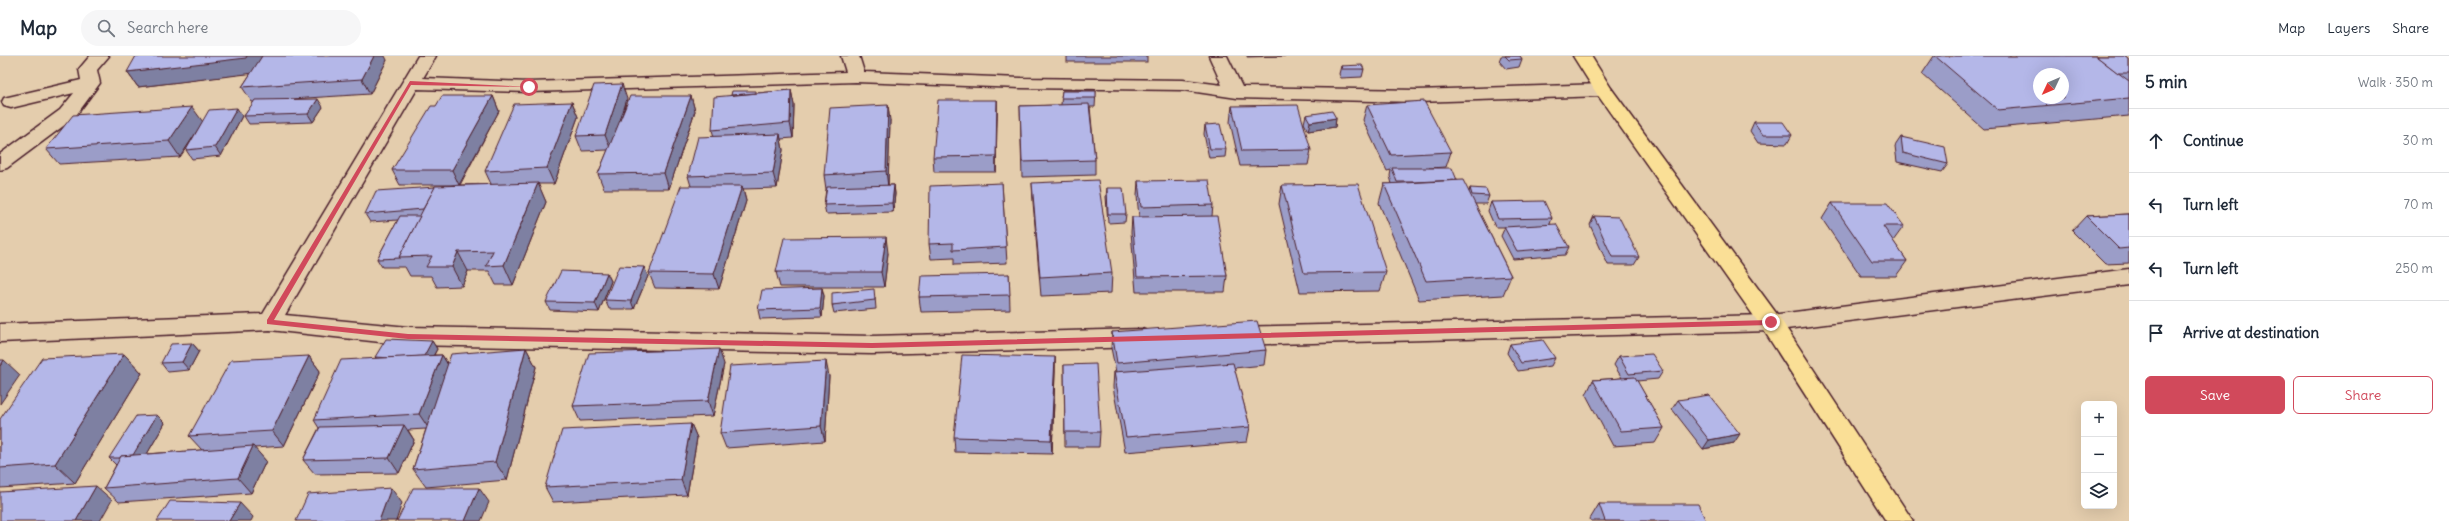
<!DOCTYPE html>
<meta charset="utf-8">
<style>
body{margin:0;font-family:Delius,sans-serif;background:#f6f6f7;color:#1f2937}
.controls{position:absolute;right:12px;bottom:12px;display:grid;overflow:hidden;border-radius:6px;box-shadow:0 4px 16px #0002}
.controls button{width:36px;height:36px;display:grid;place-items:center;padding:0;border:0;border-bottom:1px solid #e0e1e3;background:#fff;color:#1f2937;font:20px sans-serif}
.compass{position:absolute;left:2033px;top:12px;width:36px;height:36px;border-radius:50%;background:#fff;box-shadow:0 4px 16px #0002;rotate:226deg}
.stop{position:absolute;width:12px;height:12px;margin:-9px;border:3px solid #d1495b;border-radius:50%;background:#fff}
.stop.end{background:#d1495b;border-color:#fff;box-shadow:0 1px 4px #0008}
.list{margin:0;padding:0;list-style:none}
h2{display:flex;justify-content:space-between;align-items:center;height:52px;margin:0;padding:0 16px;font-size:17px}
h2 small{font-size:13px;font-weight:400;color:#747a83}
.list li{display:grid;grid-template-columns:26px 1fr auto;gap:12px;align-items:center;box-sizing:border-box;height:64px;padding:0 16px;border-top:1px solid #e0e1e3}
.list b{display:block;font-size:15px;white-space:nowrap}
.list em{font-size:13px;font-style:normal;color:#747a83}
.actions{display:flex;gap:8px;padding:12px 16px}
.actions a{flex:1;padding:9px 0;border:1px solid #d1495b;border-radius:6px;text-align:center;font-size:14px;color:#d1495b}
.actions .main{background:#d1495b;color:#fff}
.icon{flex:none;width:22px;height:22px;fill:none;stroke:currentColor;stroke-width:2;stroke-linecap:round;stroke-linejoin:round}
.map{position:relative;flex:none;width:2129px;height:465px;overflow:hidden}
header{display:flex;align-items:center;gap:24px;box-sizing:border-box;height:56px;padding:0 20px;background:#fff;border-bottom:1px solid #e0e1e3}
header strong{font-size:19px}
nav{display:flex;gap:22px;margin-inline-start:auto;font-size:14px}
.search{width:280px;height:36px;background:#f6f6f7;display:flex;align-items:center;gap:10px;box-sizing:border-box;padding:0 14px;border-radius:22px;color:#747a83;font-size:15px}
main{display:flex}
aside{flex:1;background:#fff}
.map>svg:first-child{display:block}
</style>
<header>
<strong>Map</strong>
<div class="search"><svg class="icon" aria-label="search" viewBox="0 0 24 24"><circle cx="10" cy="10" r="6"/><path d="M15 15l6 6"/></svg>Search here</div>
<nav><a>Map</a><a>Layers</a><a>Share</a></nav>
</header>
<main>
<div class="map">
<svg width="2129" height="465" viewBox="0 0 2129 465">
<rect width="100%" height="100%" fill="#e4cdad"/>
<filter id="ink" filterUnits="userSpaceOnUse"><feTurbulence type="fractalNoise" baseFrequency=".025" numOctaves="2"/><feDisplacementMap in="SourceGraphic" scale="8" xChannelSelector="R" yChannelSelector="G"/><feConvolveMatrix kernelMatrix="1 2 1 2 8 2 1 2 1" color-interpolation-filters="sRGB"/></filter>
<g filter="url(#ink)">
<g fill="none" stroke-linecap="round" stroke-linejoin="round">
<g stroke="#4a1f2b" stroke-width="3">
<g id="minor">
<path d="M 90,0 L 109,0 L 97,14 L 100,27 L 74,62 L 7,112 L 0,114 L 0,98 L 60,54 L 74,37 L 11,52 L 4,50 L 2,46 L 4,42 L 81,24 L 79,13 Z"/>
<path d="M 418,0 L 436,0 L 423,22 L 529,26 L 846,16 L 841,0 L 859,0 L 864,16 L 1021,22 L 1183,24 L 1222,29 L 1209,0 L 1227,0 L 1242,31 L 1417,34 L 1603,28 L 1609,30 L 1612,34 L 1609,38 L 1603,40 L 1417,46 L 1237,42 L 1183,34 L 1021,32 L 856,26 L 529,36 L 417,33 L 285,259 L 408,271 L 872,280 L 1142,273 L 1150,276 L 1153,282 L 1150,288 L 1142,291 L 872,298 L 408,289 L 270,274 L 0,286 L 0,268 L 263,258 Z"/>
<path d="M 2129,213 L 2129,229 L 1771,275 L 1232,289 L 1224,286 L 1221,280 L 1224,274 L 1232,271 L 1771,259 Z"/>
</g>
</g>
<g stroke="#4a1f2b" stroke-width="3">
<path id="primary" d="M 1573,0 L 1591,0 L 1611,32 L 1779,261 L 1913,465 L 1886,465 L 1763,273 L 1597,38 Z"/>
</g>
<use href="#minor" fill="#e4cdad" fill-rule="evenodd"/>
<use href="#primary" fill="#fadf96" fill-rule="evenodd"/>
</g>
<g fill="#9b9dc8" stroke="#4a1f2b">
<rect x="1067" y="0" width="80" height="6"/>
<path d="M 1247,0 L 1285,0 L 1247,1 Z"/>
<path d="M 1501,0 L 1520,0 L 1522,3 L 1519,11 L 1506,13 L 1499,5 Z"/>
<path d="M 1934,0 L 2125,0 L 2129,3 L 2129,60 L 1984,73 L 1922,18 Z"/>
<path d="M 387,4 L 370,38 L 291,43 L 323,51 L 313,66 L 249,68 L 244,60 L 254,46 L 252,46 L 242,31 L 251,17 L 138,31 L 127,16 Z"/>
<path d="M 1341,10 L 1364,13 L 1362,21 L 1341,22 L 1339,18 Z"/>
<path d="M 791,34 L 794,49 L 793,82 L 781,83 L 783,94 L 777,132 L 743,133 L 746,145 L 719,233 L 655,232 L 649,217 L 691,130 L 688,120 L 714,81 L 712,74 L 757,37 Z"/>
<path d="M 1062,35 L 1096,35 L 1095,51 L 1090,51 L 1095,104 L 1095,119 L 1022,121 L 1020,50 L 1061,49 Z"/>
<path d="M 493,40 L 499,55 L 460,129 L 491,128 L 485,115 L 572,46 L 578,61 L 554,128 L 538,128 L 546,146 L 513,229 L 496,229 L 489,215 L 468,215 L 462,230 L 437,231 L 431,220 L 410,220 L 405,211 L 382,211 L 377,203 L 398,164 L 370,166 L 365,158 L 435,131 L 455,129 L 400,129 L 392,114 L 436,50 Z"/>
<path d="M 691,40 L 695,55 L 669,133 L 604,133 L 598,118 L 608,94 L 582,95 L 576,80 L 627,43 L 622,61 Z"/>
<path d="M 997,44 L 997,59 L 996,116 L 934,116 L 933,101 Z"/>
<path d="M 1367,49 L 1451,96 L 1446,111 L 1429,112 L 1457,124 L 1469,136 L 1470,132 L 1489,140 L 1486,148 L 1475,148 L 1511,220 L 1503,239 L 1419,244 L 1379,147 L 1384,128 L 1392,128 L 1390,120 L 1391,114 L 1387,115 L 1363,64 Z"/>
<path d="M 1232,50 L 1311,94 L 1308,109 L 1240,110 L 1230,66 Z"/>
<path d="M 1306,59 L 1336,62 L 1335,71 L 1308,75 L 1304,67 Z"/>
<path d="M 242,60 L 221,100 L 192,103 L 186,94 L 200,70 L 180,101 L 59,108 L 46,93 L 202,66 Z"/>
<path d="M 890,64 L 888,129 L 894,129 L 895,138 L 893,156 L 826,158 L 824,149 L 826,133 L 824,119 Z"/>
<path d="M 1754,66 L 1792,79 L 1787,88 L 1758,87 L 1750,75 Z"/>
<path d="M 1205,69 L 1226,93 L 1225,101 L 1209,102 L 1204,78 Z"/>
<path d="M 1901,81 L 1948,108 L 1942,116 L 1897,106 L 1895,90 Z"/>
<path d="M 1138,125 L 1213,149 L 1212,160 L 1227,220 L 1225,236 L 1136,236 L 1131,176 L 1132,161 L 1139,161 L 1137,140 Z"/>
<path d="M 1002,127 L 1007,207 L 954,209 L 954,202 L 931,203 L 929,188 Z"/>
<path d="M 1032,127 L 1112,217 L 1111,237 L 1041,240 L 1033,146 Z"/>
<path d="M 1282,129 L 1386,216 L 1380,235 L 1300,236 L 1279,148 Z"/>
<path d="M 1107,132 L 1126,158 L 1125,166 L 1108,167 L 1106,141 Z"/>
<path d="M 1491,146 L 1552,162 L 1550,168 L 1569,191 L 1565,199 L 1513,203 L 1501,180 L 1505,171 L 1495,171 L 1488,155 Z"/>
<path d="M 1832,147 L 1904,170 L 1893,185 L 1907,205 L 1896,220 L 1861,220 L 1822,163 Z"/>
<path d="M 2129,158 L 2129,207 L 2105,208 L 2072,175 L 2086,160 Z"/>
<path d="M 1594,160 L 1639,201 L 1634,209 L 1608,209 L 1590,169 Z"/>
<path d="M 888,197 L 884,231 L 780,231 L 776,216 Z"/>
<path d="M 644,211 L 648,220 L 634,253 L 609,253 L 605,244 Z"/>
<path d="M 607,217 L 611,225 L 599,256 L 550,254 L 546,246 Z"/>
<path d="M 1009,218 L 1010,254 L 921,256 L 919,241 Z"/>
<path d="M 822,232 L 824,240 L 822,261 L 760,263 L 758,254 Z"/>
<path d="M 875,241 L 876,253 L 834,257 L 832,249 Z"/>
<path d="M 1112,276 L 1266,294 L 1264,309 L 1234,312 L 1250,371 L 1247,386 L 1125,396 L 1113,331 L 1114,316 L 1116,316 L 1111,292 Z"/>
<path d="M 432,285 L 437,293 L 434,299 L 442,299 L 448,308 L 526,292 L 536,311 L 507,424 L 426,431 L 413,413 L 426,373 L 408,374 L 414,384 L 399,417 L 315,418 L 303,404 L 319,372 L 314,364 L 376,302 L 375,301 Z"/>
<path d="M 192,287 L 199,295 L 189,314 L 168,316 L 161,307 Z"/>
<path d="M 1510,288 L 1555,302 L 1551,310 L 1518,315 L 1507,297 Z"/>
<path d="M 124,298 L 142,317 L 75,427 L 0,432 L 0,363 Z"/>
<path d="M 309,300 L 320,315 L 284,390 L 254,392 L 266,405 L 251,437 L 119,446 L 104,432 L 116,409 L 109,402 L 165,367 L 147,398 L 202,394 L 189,380 Z"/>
<path d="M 1619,300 L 1663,315 L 1658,323 L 1637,325 L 1664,372 L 1655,387 L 1613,390 L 1586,339 L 1593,324 L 1622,322 L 1614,309 Z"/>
<path d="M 1055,301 L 1055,316 L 1052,398 L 955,396 L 954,381 Z"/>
<path d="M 724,308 L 713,360 L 580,365 L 573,350 Z"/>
<path d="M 1064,309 L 1100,376 L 1099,391 L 1065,391 Z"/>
<path d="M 829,320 L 825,385 L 726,392 L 720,377 Z"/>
<path d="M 1678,344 L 1734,387 L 1703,393 L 1672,353 Z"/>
<path d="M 691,368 L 697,382 L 687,439 L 553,446 L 545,431 Z"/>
<path d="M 1599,448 L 1706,465 L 1591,465 L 1590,463 Z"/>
</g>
<g fill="#7e80a2" stroke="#4a1f2b">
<path d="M 247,0 L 262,0 L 255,17 L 138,31 L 127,16 Z"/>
<path d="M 374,0 L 385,0 L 387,4 L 370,38 L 362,23 Z"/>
<path d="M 622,28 L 627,43 L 611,94 L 605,79 Z"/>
<path d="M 791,34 L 794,49 L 793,82 L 790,67 Z"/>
<path d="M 493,40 L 499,55 L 459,129 L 452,114 Z"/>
<path d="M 691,40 L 695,55 L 669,133 L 664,117 Z"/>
<path d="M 318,43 L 323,51 L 313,66 L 308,58 Z"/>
<path d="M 997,44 L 997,59 L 996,116 L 996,100 Z"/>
<path d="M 572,46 L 578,61 L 554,128 L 547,112 Z"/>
<path d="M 888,49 L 890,64 L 888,131 L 886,115 Z"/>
<path d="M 192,51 L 203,66 L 180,101 L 169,85 Z"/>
<path d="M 237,52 L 242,60 L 221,100 L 215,91 Z"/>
<path d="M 1336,62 L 1335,71 L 1308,75 L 1310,66 Z"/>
<path d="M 780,78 L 783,94 L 777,132 L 773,117 Z"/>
<path d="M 538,127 L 546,146 L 513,229 L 504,209 Z"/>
<path d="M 894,129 L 895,138 L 893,156 L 892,147 Z"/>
<path d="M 742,130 L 746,145 L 719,233 L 714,218 Z"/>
<path d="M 886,181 L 888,197 L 884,231 L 881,216 Z"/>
<path d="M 458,196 L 468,215 L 462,230 L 452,211 Z"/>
<path d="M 644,211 L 648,220 L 634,253 L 631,245 Z"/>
<path d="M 607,217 L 611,225 L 599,256 L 595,247 Z"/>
<path d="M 822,232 L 824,240 L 822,261 L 820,252 Z"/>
<path d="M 432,285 L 437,293 L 427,311 L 422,303 Z"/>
<path d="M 192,287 L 199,295 L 189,314 L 182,306 Z"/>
<path d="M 526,292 L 536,311 L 507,424 L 495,406 Z"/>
<path d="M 719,293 L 724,308 L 713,360 L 708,345 Z"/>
<path d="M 124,298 L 142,317 L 75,427 L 55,408 Z"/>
<path d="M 442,299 L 451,314 L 429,373 L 419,358 Z"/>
<path d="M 309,300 L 320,315 L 284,390 L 272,375 Z"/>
<path d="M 1055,301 L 1055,316 L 1052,398 L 1051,384 Z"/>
<path d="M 4,304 L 20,319 L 0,348 L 0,310 Z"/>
<path d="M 826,305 L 829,320 L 825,385 L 821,370 Z"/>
<path d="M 157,359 L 165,367 L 140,410 L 131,401 Z"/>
<path d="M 691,368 L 697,382 L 687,439 L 681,424 Z"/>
<path d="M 404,369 L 414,384 L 399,417 L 389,402 Z"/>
<path d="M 1740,378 L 1734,387 L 1703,393 L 1709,384 Z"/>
<path d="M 253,390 L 266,405 L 251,437 L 238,422 Z"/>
<path d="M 96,430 L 112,444 L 100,465 L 76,465 Z"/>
<path d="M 391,432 L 402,447 L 396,465 L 379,465 Z"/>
<path d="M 479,432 L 489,446 L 481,465 L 465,465 Z"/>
<path d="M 240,447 L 253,461 L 251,465 L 229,465 Z"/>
</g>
<g fill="#b4b7e8" stroke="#4a1f2b" fill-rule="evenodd">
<path d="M 136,0 L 247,0 L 246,2 L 127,16 Z"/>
<path d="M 262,0 L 374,0 L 362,23 L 242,31 Z"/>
<path d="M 1505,0 L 1520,0 L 1522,3 L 1509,4 Z"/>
<path d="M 1935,0 L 2096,0 L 2129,25 L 2129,42 L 1998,54 ZM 2039,18 L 2063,18 L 2063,42 L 2039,42 Z"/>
<path d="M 2096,0 L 2125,0 L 2129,3 L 2129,17 L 2118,17 Z"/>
<path d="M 1362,9 L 1364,13 L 1342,13 L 1341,10 Z"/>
<path d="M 622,28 L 605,79 L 576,80 L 594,29 Z"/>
<path d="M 791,34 L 790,67 L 712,74 L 714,41 Z"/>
<path d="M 732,35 L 756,35 L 756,37 L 731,39 Z"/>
<path d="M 1062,35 L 1096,35 L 1096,42 L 1061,42 Z"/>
<path d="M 442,40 L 493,40 L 452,114 L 392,114 L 431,50 L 436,50 Z"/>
<path d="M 630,40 L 691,40 L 664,117 L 598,118 Z"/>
<path d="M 318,43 L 308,58 L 244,60 L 255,44 Z"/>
<path d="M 938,44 L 997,44 L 996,100 L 933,101 Z"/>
<path d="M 1424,45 L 1451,96 L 1391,99 L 1367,49 Z"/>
<path d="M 572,46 L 547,112 L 485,115 L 514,48 Z"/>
<path d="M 1089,48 L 1095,104 L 1022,106 L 1020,50 Z"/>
<path d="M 888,49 L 886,115 L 824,119 L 830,52 Z"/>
<path d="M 1298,49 L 1311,94 L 1242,95 L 1232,50 Z"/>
<path d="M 192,51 L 169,85 L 46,93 L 73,59 Z"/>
<path d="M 237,52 L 215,91 L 186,94 L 209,54 Z"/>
<path d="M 1332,55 L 1336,62 L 1310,66 L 1306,59 Z"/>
<path d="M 1754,66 L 1783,66 L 1792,79 L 1763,79 Z"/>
<path d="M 1220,68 L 1226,93 L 1210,93 L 1205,69 Z"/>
<path d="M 780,78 L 773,117 L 688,120 L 698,81 Z"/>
<path d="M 1901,81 L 1945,91 L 1948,108 L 1903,97 Z"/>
<path d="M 1392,112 L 1452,112 L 1457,124 L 1415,126 L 1397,126 Z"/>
<path d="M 1098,124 L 1112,217 L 1040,221 L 1032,127 Z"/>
<path d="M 1209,124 L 1213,149 L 1141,151 L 1138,125 Z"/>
<path d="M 1463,124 L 1511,220 L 1426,225 L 1384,128 Z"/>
<path d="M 538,127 L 504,209 L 486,210 L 493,195 L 458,196 L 452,211 L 426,211 L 432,200 L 399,201 L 435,130 Z"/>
<path d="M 1002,127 L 1006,191 L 953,194 L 953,187 L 929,188 L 930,130 Z"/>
<path d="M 1358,128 L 1386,216 L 1304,217 L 1282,129 Z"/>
<path d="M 894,129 L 892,147 L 824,149 L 827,131 Z"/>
<path d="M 681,130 L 742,130 L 714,218 L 649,217 Z"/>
<path d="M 435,131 L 423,153 L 365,158 L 376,135 Z"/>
<path d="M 1107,132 L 1123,132 L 1126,158 L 1108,158 Z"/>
<path d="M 1470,132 L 1486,133 L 1489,140 L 1472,139 Z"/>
<path d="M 1544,145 L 1552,162 L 1498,163 L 1491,146 Z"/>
<path d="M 1832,147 L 1887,147 L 1904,170 L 1883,170 L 1907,205 L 1872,205 Z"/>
<path d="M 2129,158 L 2129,192 L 2119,193 L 2086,160 Z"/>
<path d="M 400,160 L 420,160 L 399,201 L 400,202 L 377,203 Z"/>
<path d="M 1217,160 L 1227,220 L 1137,221 L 1132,161 Z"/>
<path d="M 1594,160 L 1619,161 L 1639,201 L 1612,201 Z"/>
<path d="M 1556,168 L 1569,191 L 1517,195 L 1504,171 Z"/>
<path d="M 886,181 L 881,216 L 776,216 L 784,182 Z"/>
<path d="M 619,210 L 644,211 L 631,245 L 605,244 Z"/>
<path d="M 561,215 L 607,217 L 595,247 L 546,246 Z"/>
<path d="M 1009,218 L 1010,239 L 919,241 L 921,220 Z"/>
<path d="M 822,232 L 820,252 L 758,254 L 762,234 Z"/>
<path d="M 874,233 L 875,244 L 832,249 L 832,237 Z"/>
<path d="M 1257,265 L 1266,294 L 1117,307 L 1112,276 Z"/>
<path d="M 386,283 L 432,285 L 424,300 L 392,302 L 375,301 Z"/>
<path d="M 1543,284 L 1555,302 L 1521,307 L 1510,288 Z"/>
<path d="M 192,287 L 182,306 L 161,307 L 171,288 Z"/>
<path d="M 526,292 L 495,406 L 413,413 L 451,298 Z"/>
<path d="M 719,293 L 708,345 L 573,350 L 589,297 Z"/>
<path d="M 124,298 L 55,408 L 0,412 L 0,363 L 42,302 Z"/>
<path d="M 1652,298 L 1663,315 L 1629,318 L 1619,300 Z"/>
<path d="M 442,299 L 419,358 L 314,364 L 341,304 Z"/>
<path d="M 962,299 L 1055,301 L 1051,384 L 954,381 Z"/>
<path d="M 309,300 L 272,375 L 189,380 L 231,304 Z"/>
<path d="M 0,304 L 4,304 L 0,310 Z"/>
<path d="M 826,305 L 821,370 L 720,377 L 730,310 Z"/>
<path d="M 1233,307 L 1250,371 L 1126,381 L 1114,316 Z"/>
<path d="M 1096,308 L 1100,376 L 1065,376 L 1064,309 Z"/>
<path d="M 1635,321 L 1664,372 L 1621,375 L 1593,324 Z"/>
<path d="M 1709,339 L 1740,378 L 1709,384 L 1678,344 Z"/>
<path d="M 157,359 L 133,399 L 121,400 L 120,402 L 109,402 L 136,360 Z"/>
<path d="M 691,368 L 681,424 L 545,431 L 562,374 Z"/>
<path d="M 404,369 L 389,402 L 303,404 L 320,371 Z"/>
<path d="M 253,390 L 238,422 L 104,432 L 121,400 Z"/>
<path d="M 96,430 L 76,465 L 0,465 L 0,436 Z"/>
<path d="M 391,432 L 379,465 L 296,465 L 308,438 Z"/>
<path d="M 413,432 L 479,432 L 465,465 L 397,465 Z"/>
<path d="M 170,445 L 240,447 L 229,465 L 157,465 Z"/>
<path d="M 1599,448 L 1698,448 L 1706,465 L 1605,465 Z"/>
</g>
</g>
<path fill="#d1495b" d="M 410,25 L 532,31 L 411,29 L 274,264 L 408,278 L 872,287 L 1771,264 L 1774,266 L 1771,269 L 872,292 L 408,283 L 267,268 L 267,264 Z"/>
</svg>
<div class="controls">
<button>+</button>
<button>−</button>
<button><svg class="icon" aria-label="layers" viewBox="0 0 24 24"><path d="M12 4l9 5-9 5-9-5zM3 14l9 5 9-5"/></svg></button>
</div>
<svg class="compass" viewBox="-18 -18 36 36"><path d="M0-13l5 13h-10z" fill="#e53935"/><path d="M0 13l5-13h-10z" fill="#747a83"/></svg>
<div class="stop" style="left:529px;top:31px"></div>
<div class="stop end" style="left:1771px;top:266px"></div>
</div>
<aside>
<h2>5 min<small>Walk · 350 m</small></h2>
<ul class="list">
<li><svg class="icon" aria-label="ahead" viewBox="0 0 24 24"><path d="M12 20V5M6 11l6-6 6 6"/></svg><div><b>Continue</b></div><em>30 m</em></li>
<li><svg class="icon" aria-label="left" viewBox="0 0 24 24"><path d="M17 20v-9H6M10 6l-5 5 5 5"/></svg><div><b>Turn left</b></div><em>70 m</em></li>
<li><svg class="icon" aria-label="left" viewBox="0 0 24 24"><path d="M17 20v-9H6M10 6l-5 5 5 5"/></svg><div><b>Turn left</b></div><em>250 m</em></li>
<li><svg class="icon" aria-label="arrive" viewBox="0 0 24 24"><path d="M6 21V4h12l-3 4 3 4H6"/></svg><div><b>Arrive at destination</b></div></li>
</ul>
<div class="actions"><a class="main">Save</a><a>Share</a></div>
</aside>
</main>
